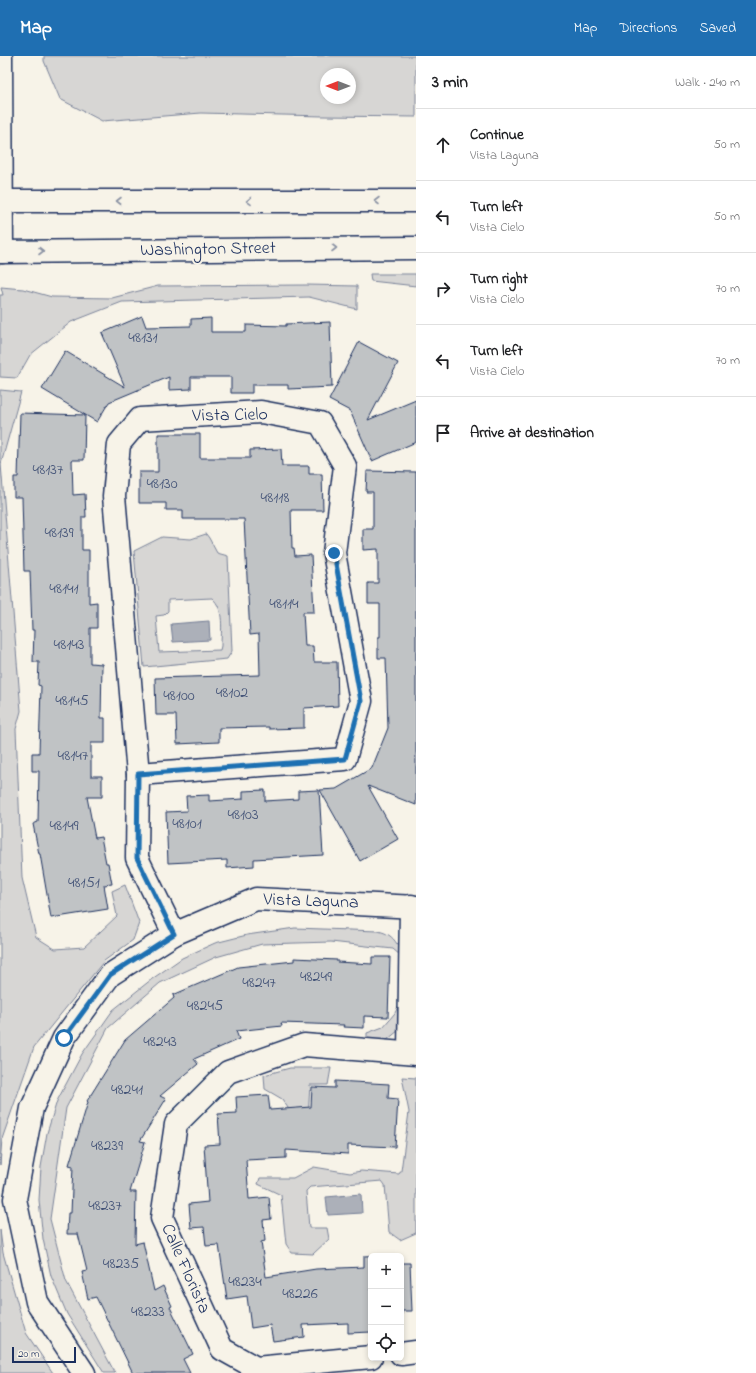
<!DOCTYPE html>
<meta charset="utf-8">
<style>
body{margin:0;font-family:"Indie Flower",sans-serif;background:#f2f2f2;color:#202124}
.controls{position:absolute;right:12px;bottom:12px;display:grid;overflow:hidden;border-radius:6px;box-shadow:0 2px 6px #0003}
.controls button{width:36px;height:36px;display:grid;place-items:center;padding:0;border:0;border-bottom:1px solid #e0e0e0;background:#fff;color:#202124;font:20px sans-serif}
.compass{position:absolute;left:320px;top:12px;width:36px;height:36px;border-radius:50%;background:#fff;box-shadow:0 2px 6px #0003;rotate:270deg}
.scale{position:absolute;left:12px;bottom:10px;width:64px;box-sizing:border-box;padding-left:4px;border:2px solid #1b2f5e;border-top:0;font-size:11px;line-height:14px;white-space:nowrap;color:#1b2f5e;-webkit-text-stroke:3px #f7f3e8;paint-order:stroke}
.stop{position:absolute;width:12px;height:12px;margin:-9px;border:3px solid #1f6fb2;border-radius:50%;background:#fff}
.stop.end{background:#1f6fb2;border-color:#fff;box-shadow:0 1px 4px #0008}
.list{margin:0;padding:0;list-style:none}
h2{display:flex;justify-content:space-between;align-items:center;height:52px;margin:0;padding:0 16px;font-size:17px}
h2 small{font-size:13px;font-weight:400;color:#757577}
.list li{display:grid;grid-template-columns:26px 1fr auto;gap:12px;align-items:center;box-sizing:border-box;height:72px;padding:0 16px;border-top:1px solid #e0e0e0}
.list b{display:block;font-size:15px;white-space:nowrap}
.list p{margin:0;font-size:13px;white-space:nowrap;color:#757577}
.list em{font-size:13px;font-style:normal;color:#757577}
.icon{flex:none;width:22px;height:22px;fill:none;stroke:currentColor;stroke-width:2;stroke-linecap:round;stroke-linejoin:round}
.map{position:relative;flex:none;width:416px;height:1317px;overflow:hidden}
header{display:flex;align-items:center;gap:24px;box-sizing:border-box;height:56px;padding:0 20px;background:#1f6fb2;color:#fff}
header strong{font-size:19px}
nav{display:flex;gap:22px;margin-inline-start:auto;font-size:14px}
main{display:flex}
aside{flex:1;background:#fff}
.map>svg:first-child{display:block}
</style>
<header>
<strong>Map</strong>
<nav><a>Map</a><a>Directions</a><a>Saved</a></nav>
</header>
<main>
<div class="map">
<svg width="416" height="1317" viewBox="0 0 416 1317">
<rect width="100%" height="100%" fill="#f7f3e8"/>
<filter id="ink" filterUnits="userSpaceOnUse"><feTurbulence type="fractalNoise" baseFrequency=".025" numOctaves="2"/><feDisplacementMap in="SourceGraphic" scale="8" xChannelSelector="R" yChannelSelector="G"/><feConvolveMatrix kernelMatrix="1 2 1 2 8 2 1 2 1" color-interpolation-filters="sRGB"/></filter>
<g filter="url(#ink)">
<g fill="#d7d6d4" stroke="#798299" fill-rule="evenodd">
<path d="M 44,0 L 416,0 L 416,61 L 323,60 L 201,57 L 102,65 L 60,43 L 44,5 ZM 326,18 L 350,18 L 350,42 L 326,42 Z"/>
<path d="M 370,218 L 416,218 L 416,230 L 371,225 Z"/>
<path d="M 307,229 L 357,230 L 357,253 L 309,241 L 122,246 L 71,266 L 30,299 L 17,322 L 0,321 L 0,239 L 3,239 L 1,231 L 23,233 L 52,241 L 112,242 L 158,230 Z"/>
<path d="M 0,334 L 21,336 L 1,408 L 21,655 L 16,673 L 22,822 L 36,881 L 55,893 L 84,891 L 117,860 L 112,835 L 125,829 L 139,867 L 133,884 L 104,905 L 34,991 L 2,1083 L 0,1109 Z"/>
<path d="M 206,478 L 209,482 L 217,497 L 228,500 L 232,595 L 227,603 L 144,611 L 134,495 L 162,481 L 191,483 ZM 212,542 C 225,553 221,575 221,590 L 220,594 L 159,596 L 156,560 L 164,559 L 168,555 L 168,544 Z"/>
<path d="M 295,872 L 378,875 C 387,877 392,880 397,888 L 401,885 L 403,962 L 399,974 L 387,984 L 367,984 L 367,977 L 383,971 L 395,957 L 399,948 L 401,900 L 393,893 L 331,886 L 262,888 L 216,901 L 160,927 L 108,972 L 66,1052 L 50,1163 L 66,1225 L 115,1317 L 104,1317 L 67,1258 L 51,1220 L 43,1183 L 39,1144 L 41,1111 L 47,1077 L 57,1045 L 82,998 L 113,954 L 152,923 L 182,902 L 215,887 L 247,879 Z"/>
<path d="M 290,1012 L 331,1012 L 328,1029 L 310,1029 L 308,1062 L 290,1055 L 282,1043 L 265,1033 L 264,1019 Z"/>
<path d="M 402,1021 L 416,1022 L 416,1177 L 400,1184 L 389,1176 L 385,1129 L 382,1125 L 310,1131 L 306,1135 L 309,1172 L 327,1172 L 329,1183 L 313,1198 L 292,1197 L 286,1188 L 281,1139 L 258,1128 L 260,1122 L 293,1122 L 314,1111 L 350,1117 L 361,1115 L 399,1118 L 401,1115 L 409,1056 Z"/>
<path d="M 0,1174 L 3,1197 L 26,1277 L 53,1317 L 0,1317 Z"/>
</g>
<g fill="#acb0b9" stroke="#727c95">
<path d="M 209,565 L 210,584 L 173,586 L 171,568 Z"/>
<path d="M 361,1138 L 362,1157 L 328,1159 L 326,1141 Z"/>
</g>
<g fill="#c0c3c5" stroke="#1b2f5e">
<path d="M 142,260 L 146,271 L 191,270 L 191,263 L 211,262 L 211,276 L 246,276 L 246,269 L 286,270 L 286,268 L 330,266 L 332,331 L 288,333 L 288,329 L 252,329 L 252,337 L 231,337 L 231,321 L 191,321 L 191,333 L 169,334 L 169,321 L 109,346 L 97,366 L 42,333 L 65,295 L 125,331 L 102,277 Z"/>
<path d="M 359,286 L 398,307 L 368,364 L 416,344 L 416,386 L 372,405 L 350,355 L 329,344 Z"/>
<path d="M 20,357 L 85,359 L 84,404 L 72,404 L 73,439 L 85,438 L 86,461 L 82,461 L 82,494 L 89,494 L 89,547 L 97,546 L 97,572 L 90,572 L 90,607 L 102,608 L 101,662 L 105,662 L 105,687 L 91,687 L 91,720 L 102,720 L 102,741 L 87,741 L 95,782 L 101,781 L 106,807 L 108,807 L 112,828 L 104,829 L 108,853 L 51,862 L 40,798 L 39,798 L 33,768 L 38,766 L 39,715 L 32,715 L 32,697 L 39,697 L 41,630 L 38,629 L 39,606 L 33,606 L 34,574 L 32,574 L 30,515 L 24,515 L 22,441 L 14,441 L 14,421 L 18,421 Z"/>
<path d="M 158,378 L 200,378 L 200,402 L 250,402 L 250,394 L 281,393 L 282,410 L 309,410 L 309,418 L 322,418 L 323,454 L 291,454 L 292,492 L 294,492 L 295,500 L 311,499 L 314,556 L 303,556 L 305,590 L 313,590 L 314,606 L 337,606 L 338,650 L 304,652 L 304,672 L 269,673 L 269,671 L 219,672 L 219,686 L 177,688 L 176,659 L 156,659 L 155,622 L 260,619 L 259,578 L 250,579 L 244,463 L 183,463 L 183,454 L 166,454 L 166,447 L 139,447 L 139,416 L 158,416 Z"/>
<path d="M 367,415 L 416,416 L 416,749 L 368,730 L 398,783 L 360,805 L 320,734 L 336,733 L 372,712 L 388,672 L 386,602 L 378,602 L 378,581 L 380,581 L 380,548 L 368,548 L 368,527 L 378,527 L 378,493 L 363,494 L 363,473 L 373,473 L 373,436 L 366,436 Z"/>
<path d="M 265,734 L 265,745 L 298,743 L 298,735 L 319,734 L 323,799 L 254,803 L 254,810 L 227,812 L 227,804 L 168,807 L 166,756 L 187,755 L 186,740 L 209,739 L 209,745 L 243,743 L 243,735 Z"/>
<path d="M 372,901 L 390,901 L 388,961 L 364,960 L 364,972 L 343,971 L 344,969 L 281,967 L 282,970 L 236,975 L 239,983 L 194,1003 L 198,1008 L 160,1040 L 166,1043 L 140,1085 L 145,1086 L 130,1136 L 136,1136 L 135,1188 L 143,1186 L 154,1235 L 163,1230 L 172,1250 L 170,1251 L 193,1298 L 183,1303 L 190,1317 L 133,1317 L 96,1241 L 88,1243 L 82,1216 L 87,1215 L 78,1178 L 67,1178 L 68,1157 L 71,1157 L 73,1110 L 69,1109 L 88,1046 L 87,1045 L 125,984 L 174,942 L 173,939 L 238,911 L 294,905 L 294,902 L 337,904 L 337,906 L 372,908 Z"/>
<path d="M 335,1025 L 389,1028 L 388,1042 L 398,1043 L 395,1091 L 348,1089 L 348,1098 L 286,1094 L 286,1102 L 246,1104 L 249,1143 L 269,1141 L 271,1163 L 263,1164 L 265,1185 L 261,1186 L 266,1221 L 316,1213 L 364,1211 L 364,1200 L 389,1199 L 389,1200 L 371,1200 L 371,1276 L 348,1277 L 348,1267 L 303,1269 L 304,1281 L 273,1285 L 270,1269 L 251,1272 L 247,1240 L 227,1243 L 219,1189 L 206,1190 L 204,1171 L 191,1172 L 189,1148 L 208,1146 L 204,1089 L 220,1088 L 218,1058 L 237,1057 L 236,1041 L 268,1039 L 270,1054 L 311,1051 L 312,1031 L 335,1032 Z"/>
<path d="M 401,1207 L 410,1207 L 412,1255 L 402,1255 L 403,1274 L 401,1275 Z"/>
</g>
<g fill="none" stroke-linecap="round" stroke-linejoin="round">
<g stroke="#1b2f5e" stroke-width="25">
<g id="minor">
<path d="M 261,356 L 320,367 L 345,410 L 334,497 L 361,645 L 345,703 L 138,718 L 114,440 L 119,388 L 140,363 Z"/>
<path d="M 138,718 L 137,802 L 174,878"/>
<path d="M 409,997 L 411,850"/>
<path d="M 401,1298 L 416,1296"/>
<path d="M 371,1301 L 256,1312 L 222,1293 L 162,1162 L 176,1068 L 228,1016 L 304,989 L 416,998"/>
<path d="M 84,1317 L 37,1246 L 15,1143 L 32,1052 L 64,982 L 110,919 L 174,878 L 256,843 L 416,851"/>
</g>
</g>
<g stroke="#1b2f5e" stroke-width="25">
<g id="major">
<path d="M 1,0 L 2,196"/>
<path d="M 0,145 L 416,145"/>
<path d="M 0,196 L 416,192"/>
</g>
</g>
<use href="#minor" stroke="#f7f3e8" stroke-width="22"/>
<use href="#major" stroke="#f7f3e8" stroke-width="22"/>
</g>
<defs><path id="oneway-chevron" d="M-2-3.5L2.5 0L-2 3.5" fill="none" stroke-width="1.6" stroke-linecap="round" stroke-linejoin="round"/></defs>
<g stroke="#8991a3">
<use href="#oneway-chevron" transform="translate(119 145) rotate(180)"/>
<use href="#oneway-chevron" transform="translate(249 145) rotate(179)"/>
<use href="#oneway-chevron" transform="translate(377 145) rotate(-180)"/>
<use href="#oneway-chevron" transform="translate(334 192)"/>
<use href="#oneway-chevron" transform="translate(41 195)"/>
</g>
</g>
<g fill="none" stroke-linecap="round" stroke-linejoin="round" filter="url(#ink)">
<path stroke="#1f6fb2" stroke-width="5" d="M 64,982 L 110,919 L 174,878 L 137,802 L 138,718 L 345,703 L 361,645 L 334,497"/>
</g>
<g text-anchor="middle" dominant-baseline="central" stroke-width="4" stroke-linejoin="round" paint-order="stroke">
<g font-size="16" fill="#445478">
<text x="143" y="282">48131</text>
<text x="48" y="414">48137</text>
<text x="162" y="428">48130</text>
<text x="275" y="442">48118</text>
<text x="59" y="477">48139</text>
<text x="64" y="533">48141</text>
<text x="284" y="548">48114</text>
<text x="69" y="589">48143</text>
<text x="232" y="637">48102</text>
<text x="179" y="640">48100</text>
<text x="72" y="645">48145</text>
<text x="73" y="700">48147</text>
<text x="243" y="759">48103</text>
<text x="187" y="768">48101</text>
<text x="64" y="770">48149</text>
<text x="84" y="827">48151</text>
<text x="316" y="921">48249</text>
<text x="259" y="927">48247</text>
<text x="205" y="950">48245</text>
<text x="160" y="986">48243</text>
<text x="127" y="1034">48241</text>
<text x="107" y="1090">48239</text>
<text x="105" y="1150">48237</text>
<text x="121" y="1208">48235</text>
<text x="245" y="1226">48234</text>
<text x="300" y="1238">48226</text>
<text x="148" y="1256">48233</text>
</g>
<g font-size="18" fill="#1b2f5e" stroke="#f7f3e8">
<text transform="translate(208 194) rotate(-1)">Washington Street</text>
<text transform="translate(230 360) rotate(-1)">Vista Cielo</text>
<text transform="translate(311 846) rotate(2)">Vista Laguna</text>
<text transform="translate(185 1213) rotate(66)">Calle Florista</text>
</g>
</g>
</svg>
<div class="controls">
<button>+</button>
<button>−</button>
<button><svg class="icon" aria-label="locate" viewBox="0 0 24 24"><circle cx="12" cy="12" r="6"/><path d="M12 2v4M12 18v4M2 12h4M18 12h4"/></svg></button>
</div>
<svg class="compass" viewBox="-18 -18 36 36"><path d="M0-13l5 13h-10z" fill="#e53935"/><path d="M0 13l5-13h-10z" fill="#757577"/></svg>
<div class="scale">20 m</div>
<div class="stop" style="left:64px;top:982px"></div>
<div class="stop end" style="left:334px;top:497px"></div>
</div>
<aside>
<h2>3 min<small>Walk · 240 m</small></h2>
<ul class="list">
<li><svg class="icon" aria-label="ahead" viewBox="0 0 24 24"><path d="M12 20V5M6 11l6-6 6 6"/></svg><div><b>Continue</b><p>Vista Laguna</p></div><em>50 m</em></li>
<li><svg class="icon" aria-label="left" viewBox="0 0 24 24"><path d="M17 20v-9H6M10 6l-5 5 5 5"/></svg><div><b>Turn left</b><p>Vista Cielo</p></div><em>50 m</em></li>
<li><svg class="icon" aria-label="right" viewBox="0 0 24 24"><path d="M7 20v-9h11M14 6l5 5-5 5"/></svg><div><b>Turn right</b><p>Vista Cielo</p></div><em>70 m</em></li>
<li><svg class="icon" aria-label="left" viewBox="0 0 24 24"><path d="M17 20v-9H6M10 6l-5 5 5 5"/></svg><div><b>Turn left</b><p>Vista Cielo</p></div><em>70 m</em></li>
<li><svg class="icon" aria-label="arrive" viewBox="0 0 24 24"><path d="M6 21V4h12l-3 4 3 4H6"/></svg><div><b>Arrive at destination</b></div></li>
</ul>
</aside>
</main>
